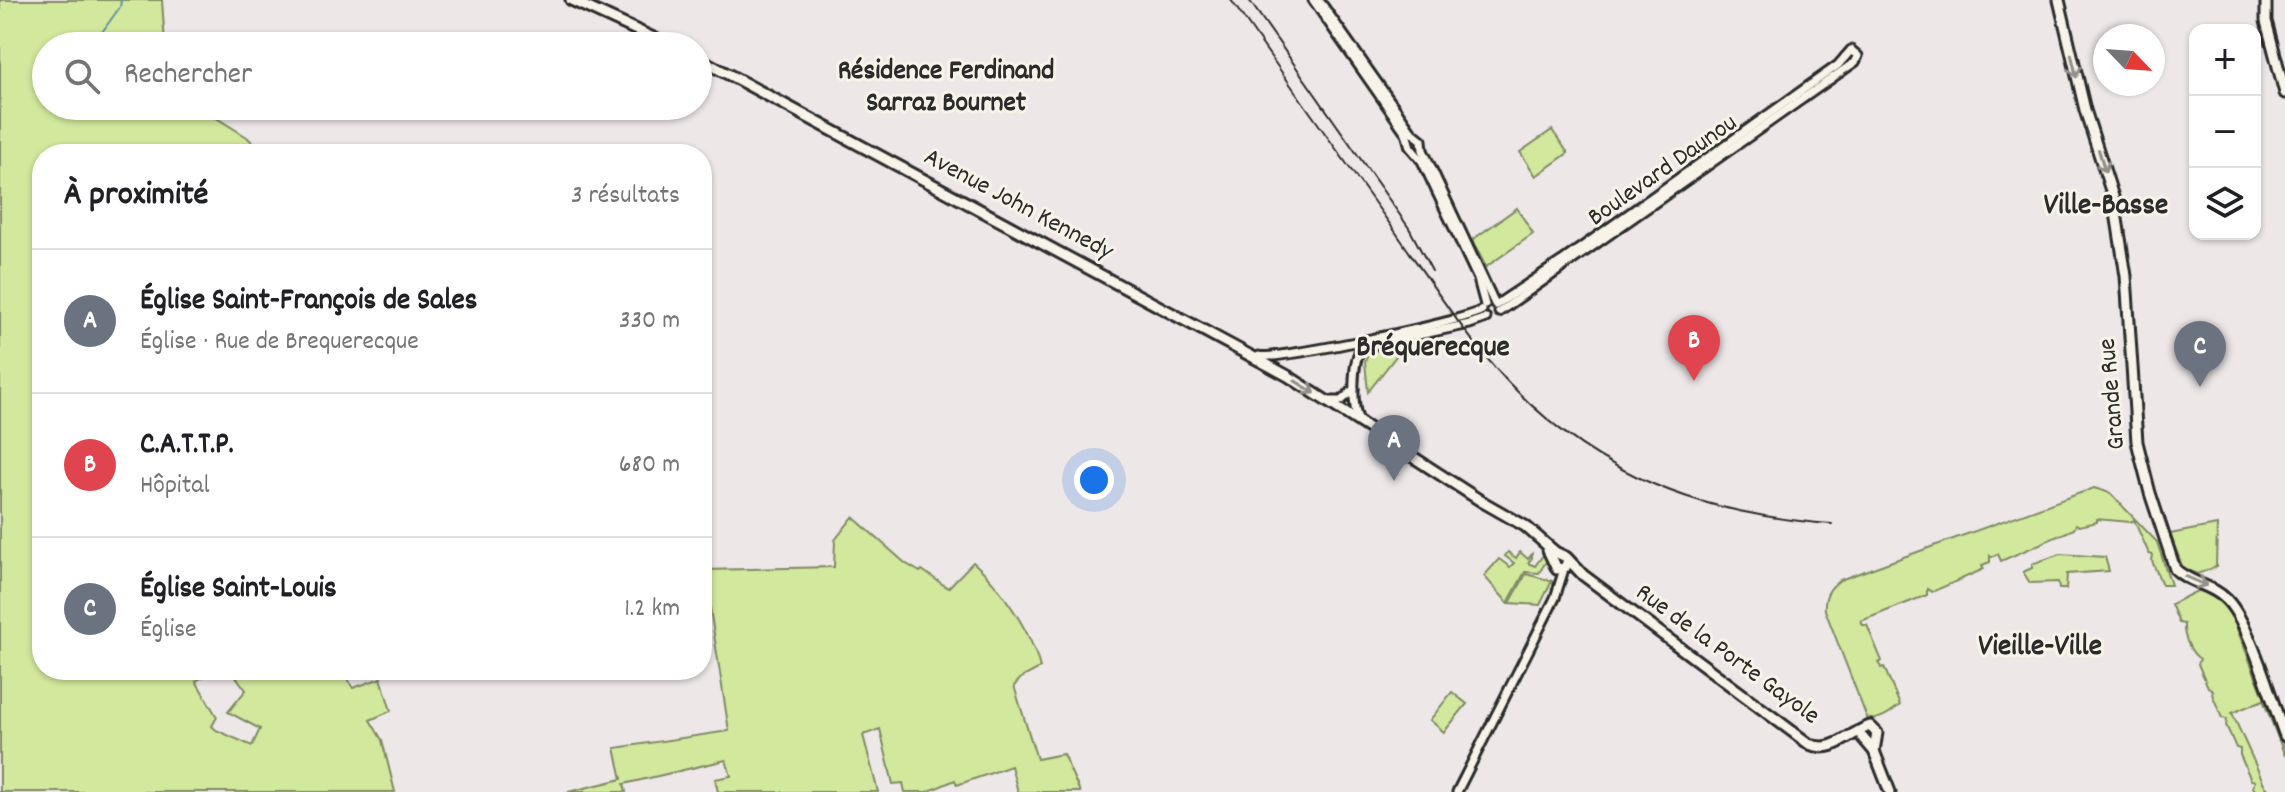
<!DOCTYPE html>
<html lang="fr">
<meta charset="utf-8">
<style>
body{margin:0;font-family:Dekko,sans-serif;background:#f6f6f6;color:#202124}
.controls{position:absolute;right:24px;top:24px;display:grid;overflow:hidden;border-radius:16px;box-shadow:0 2px 6px #0004}
.controls button{width:72px;height:72px;display:grid;place-items:center;padding:0;border:0;border-bottom:2px solid #e0e0e0;background:#fff;color:#202124;font:40px sans-serif}
.compass{position:absolute;left:2093px;top:24px;width:72px;height:72px;border-radius:50%;background:#fff;box-shadow:0 2px 6px #0004;rotate:115deg}
.you{position:absolute;left:1094px;top:480px;width:28px;height:28px;margin:-20px;border:6px solid #fff;border-radius:50%;background:#1a73e8;box-shadow:0 0 0 12px #1a73e833}
.badge{display:grid;place-items:center;width:52px;height:52px;border-radius:50%;background:#111827;color:#fff;font-size:26px;font-weight:700}
.pin{position:absolute;translate:-50% -66px;filter:drop-shadow(0 2px 4px #0008)}
.pin::after{content:'';position:absolute;top:42px;width:28px;height:24px;background:inherit;clip-path:polygon(0 0,100% 0,50% 100%)}
.list{margin:0;padding:0;list-style:none}
h2{display:flex;justify-content:space-between;align-items:center;height:104px;margin:0;padding:0 32px;font-size:34px}
h2 small{font-size:26px;font-weight:400;color:#757577}
.list li{display:grid;grid-template-columns:52px 1fr auto;gap:24px;align-items:center;box-sizing:border-box;height:144px;padding:0 32px;border-top:2px solid #e0e0e0}
.list b{display:block;font-size:30px;white-space:nowrap}
.list p{margin:0;font-size:26px;white-space:nowrap;color:#757577}
.list em{font-size:26px;font-style:normal;color:#757577}
.icon{flex:none;width:44px;height:44px;fill:none;stroke:currentColor;stroke-width:2;stroke-linecap:round;stroke-linejoin:round}
.map{position:relative;flex:none;width:2285px;height:792px;overflow:hidden}
.search{position:absolute;background:#fff;box-shadow:0 2px 6px #0004;left:32px;top:32px;width:680px;height:88px;display:flex;align-items:center;gap:20px;box-sizing:border-box;padding:0 28px;border-radius:44px;color:#757577;font-size:30px}
.panel{position:absolute;background:#fff;box-shadow:0 2px 6px #0004;left:32px;top:144px;width:680px;height:536px;border-radius:32px}
.map>svg:first-child{display:block}
</style>
<div class="map">
<svg width="2285" height="792" viewBox="0 0 2285 792">
<rect width="100%" height="100%" fill="#ede7e8"/>
<filter id="ink" filterUnits="userSpaceOnUse"><feTurbulence type="fractalNoise" baseFrequency=".0125" numOctaves="2"/><feDisplacementMap in="SourceGraphic" scale="16" xChannelSelector="R" yChannelSelector="G"/><feConvolveMatrix kernelMatrix="1 2 1 2 8 2 1 2 1" color-interpolation-filters="sRGB"/></filter>
<g filter="url(#ink)">
<g fill="#d1e89d" stroke="#7e8a64" stroke-width="2">
<path d="M 0,0 L 162,0 L 165,44 L 169,46 L 46,46 L 46,106 L 184,106 L 218,119 L 247,137 L 264,154 L 42,154 L 42,670 L 214,670 L 196,681 L 217,717 L 212,726 L 216,730 L 252,746 L 260,729 L 228,712 L 246,690 L 231,670 L 342,670 L 353,688 L 381,678 L 391,711 L 370,720 L 382,740 L 395,792 L 0,792 Z"/>
<path d="M 1552,130 L 1568,153 L 1536,176 L 1520,152 Z"/>
<path d="M 1517,208 L 1533,234 L 1486,267 L 1472,240 Z"/>
<path d="M 1393,347 L 1396,356 L 1368,392 L 1365,362 L 1369,352 Z"/>
<path d="M 2094,488 L 2110,493 L 2157,542 L 2171,585 L 2162,585 L 2152,561 L 2153,555 L 2149,554 L 2134,520 L 2130,522 L 2097,519 L 2097,522 L 2079,526 L 2076,524 L 2074,529 L 2001,561 L 1998,554 L 1992,557 L 1990,555 L 1990,562 L 1982,565 L 1984,569 L 1932,592 L 1927,589 L 1927,595 L 1861,621 L 1863,625 L 1867,625 L 1882,661 L 1879,663 L 1881,668 L 1884,667 L 1900,705 C 1892,711 1878,723 1867,718 L 1825,610 C 1824,596 1829,588 1840,580 Z"/>
<path d="M 853,517 L 905,563 L 920,572 L 922,570 L 948,588 L 973,562 C 1000,585 1032,633 1040,668 L 1021,678 L 1014,686 L 1037,759 L 1063,754 L 1080,792 L 1018,792 L 1011,766 L 957,785 L 955,780 L 927,792 L 905,792 L 903,783 L 893,784 L 880,729 L 863,735 L 878,792 L 718,792 L 715,779 L 731,776 L 726,760 L 624,784 L 626,792 L 568,792 L 622,779 L 615,748 L 729,731 L 704,570 L 834,567 L 835,540 Z"/>
<path d="M 2217,525 L 2216,567 L 2197,574 L 2183,568 L 2170,534 Z"/>
<path d="M 1508,552 L 1516,558 L 1520,552 L 1528,559 L 1532,554 L 1532,558 L 1528,563 L 1535,566 L 1544,554 L 1547,560 L 1539,573 L 1525,572 L 1508,603 L 1484,576 L 1499,559 L 1510,567 L 1514,563 L 1505,556 Z"/>
<path d="M 2060,554 L 2105,557 L 2109,571 L 2067,574 L 2066,589 L 2059,589 L 2058,582 L 2030,583 L 2023,572 L 2032,568 L 2032,564 Z"/>
<path d="M 1526,574 L 1552,581 L 1540,605 L 1510,603 Z"/>
<path d="M 2197,591 C 2212,592 2222,602 2231,614 L 2285,750 L 2285,756 L 2263,700 L 2232,713 L 2265,786 L 2272,792 L 2256,792 L 2253,787 L 2255,781 L 2251,780 L 2240,755 L 2240,749 L 2236,748 L 2226,725 L 2227,719 L 2222,718 L 2212,694 L 2213,690 L 2208,687 L 2198,664 L 2200,659 C 2190,653 2183,635 2184,624 L 2179,623 L 2171,604 Z"/>
<path d="M 1452,692 L 1467,704 L 1444,732 L 1430,720 Z"/>
</g>
<g fill="none" stroke-linecap="round" stroke-linejoin="round">
<path stroke="#64929e" stroke-width="2" d="M 92,46 L 120,7 L 121,0"/>
<g stroke="#2b2b2b" stroke-width="13">
<g id="minor">
<path d="M 1313,0 L 1406,133 L 1410,147 L 1422,161 L 1478,279 L 1485,305"/>
<path d="M 1319,0 L 1412,132 L 1422,140 L 1423,150 L 1495,304"/>
<path d="M 1496,305 L 1562,261 L 1838,65 L 1845,57"/>
<path d="M 1499,312 L 1855,62 L 1858,56 L 1851,50 L 1845,57"/>
<path d="M 1259,356 C 1273,361 1467,321 1482,310"/>
<path d="M 1328,401 L 1341,401 L 1354,389"/>
<path d="M 1360,422 C 1351,409 1352,359 1362,347 L 1470,324 L 1486,318"/>
<path d="M 1457,792 L 1555,598 L 1564,569"/>
</g>
</g>
<g stroke="#2b2b2b" stroke-width="15">
<g id="major">
<path d="M 571,0 L 671,46"/>
<path d="M 2059,0 L 2085,110 L 2114,200 L 2126,276 L 2137,442 L 2150,493 L 2175,569 C 2190,584 2212,584 2227,600 C 2250,624 2272,702 2285,736"/>
<path d="M 2266,0 L 2266,21 L 2285,93"/>
<path d="M 698,58 L 1288,376 L 1481,501 L 1525,526 L 1555,552 L 1566,557 L 1583,575 L 1809,744 C 1833,755 1850,732 1870,726 L 1877,733 L 1874,751"/>
<path d="M 1548,550 L 1557,569 L 1565,568 L 1568,560"/>
<path d="M 1862,737 L 1874,751 L 1890,792"/>
</g>
</g>
<use href="#minor" stroke="#f7f3e8" stroke-width="7"/>
<use href="#major" stroke="#f7f3e8" stroke-width="9"/>
<g stroke="#2b2b2b" stroke-width="2">
<path d="M 1231,0 C 1284,76 1338,152 1392,227 C 1429,280 1464,335 1508,382 C 1598,477 1705,515 1832,524"/>
<path d="M 1249,0 L 1409,228 L 1432,271"/>
</g>
</g>
<defs><path id="oneway-shaft" d="M-6 0H5M1.5-3L5.5 0L1.5 3" fill="none" stroke-width="1.6" stroke-linecap="round" stroke-linejoin="round" transform="scale(2)"/></defs>
<g stroke="#918f8a">
<use href="#oneway-shaft" transform="translate(2074 66) rotate(77)"/>
<use href="#oneway-shaft" transform="translate(2102 161) rotate(73)"/>
<use href="#oneway-shaft" transform="translate(1305 387) rotate(32)"/>
<use href="#oneway-shaft" transform="translate(2196 581) rotate(23)"/>
</g>
</g>
<g text-anchor="middle" dominant-baseline="central" stroke-width="6" stroke-linejoin="round" paint-order="stroke">
<g font-size="26" fill="#2b2b2b" stroke="#f7f3e8">
<text transform="translate(1663 171) rotate(-35)">Boulevard Daunou</text>
<text transform="translate(1018 205) rotate(28)">Avenue John Kennedy</text>
<text transform="translate(2113 394) rotate(-95)">Grande Rue</text>
<text transform="translate(1727 655) rotate(36)">Rue de la Porte Gayole</text>
</g>
<g font-size="28" font-weight="bold" fill="#2b2b2b" stroke="#f7f3e8">
<text x="946" y="73">Résidence Ferdinand<tspan x="946" dy="32">Sarraz Bournet</tspan></text>
</g>
<g font-size="30" font-weight="bold" fill="#2b2b2b" stroke="#f7f3e8">
<text x="2106" y="207">Ville-Basse</text>
<text x="1433" y="349">Bréquerecque</text>
<text x="2040" y="648">Vieille-Ville</text>
</g>
</g>
</svg>
<div class="controls">
<button>+</button>
<button>−</button>
<button><svg class="icon" aria-label="layers" viewBox="0 0 24 24"><path d="M12 4l9 5-9 5-9-5zM3 14l9 5 9-5"/></svg></button>
</div>
<svg class="compass" viewBox="-18 -18 36 36"><path d="M0-13l5 13h-10z" fill="#e53935"/><path d="M0 13l5-13h-10z" fill="#757577"/></svg>
<div class="you"></div>
<div class="pin badge" style="left:1394px;top:481px;background:#6b7280">A</div>
<div class="pin badge" style="left:1694px;top:381px;background:#e0444e">B</div>
<div class="pin badge" style="left:2200px;top:387px;background:#6b7280">C</div>
<div class="search"><svg class="icon" aria-label="search" viewBox="0 0 24 24"><circle cx="10" cy="10" r="6"/><path d="M15 15l6 6"/></svg>Rechercher</div>
<section class="panel">
<h2>À proximité<small>3 résultats</small></h2>
<ul class="list">
<li><span class="badge" style="background:#6b7280">A</span><div><b>Église Saint-François de Sales</b><p>Église · Rue de Brequerecque</p></div><em>330 m</em></li>
<li><span class="badge" style="background:#e0444e">B</span><div><b>C.A.T.T.P.</b><p>Hôpital</p></div><em>680 m</em></li>
<li><span class="badge" style="background:#6b7280">C</span><div><b>Église Saint-Louis</b><p>Église</p></div><em>1.2 km</em></li>
</ul>
</section>
</div>
